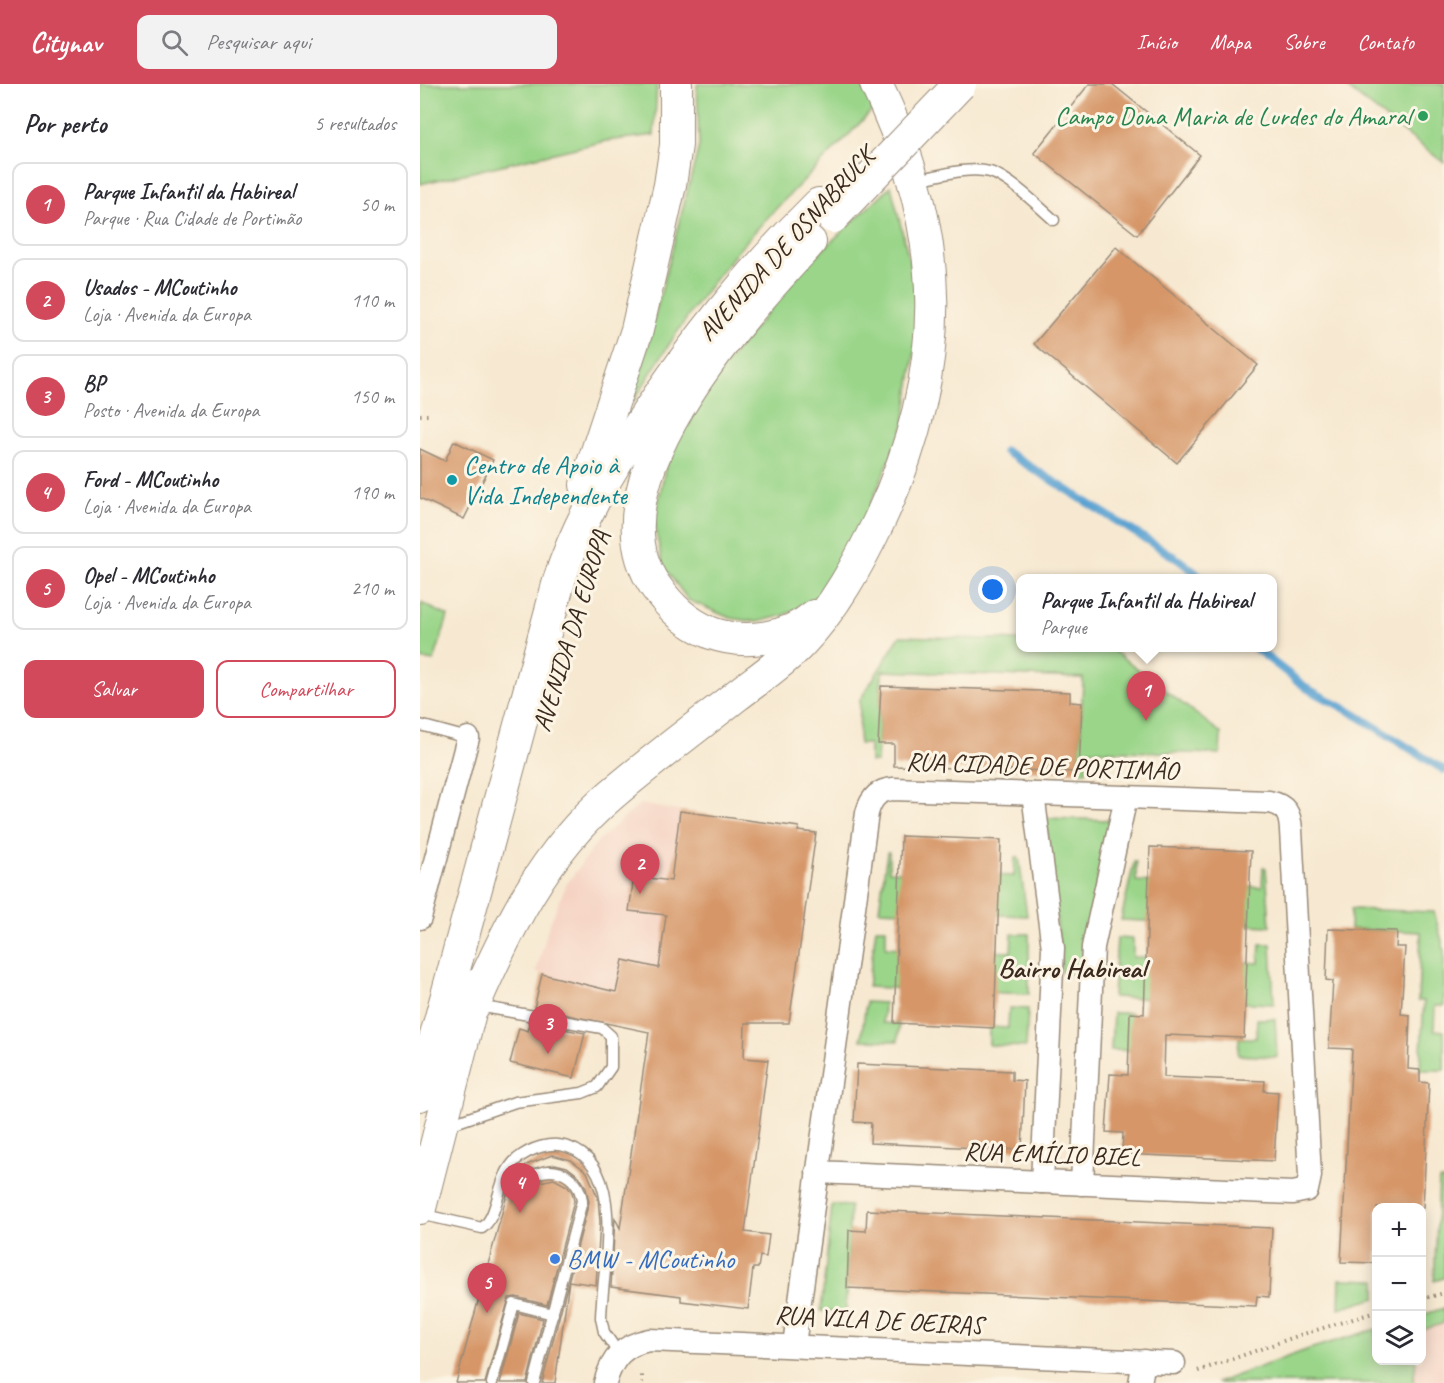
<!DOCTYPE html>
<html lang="pt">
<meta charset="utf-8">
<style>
body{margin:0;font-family:Caveat,sans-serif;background:#f2f2f3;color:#2b2b33}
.controls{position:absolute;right:18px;bottom:18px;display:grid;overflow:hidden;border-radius:12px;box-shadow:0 3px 15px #0003}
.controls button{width:54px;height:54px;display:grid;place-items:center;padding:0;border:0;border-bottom:2px solid #e1e1e2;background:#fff;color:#2b2b33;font:30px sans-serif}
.you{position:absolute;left:573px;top:506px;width:21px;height:21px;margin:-15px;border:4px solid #fff;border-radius:50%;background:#1a73e8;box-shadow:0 0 0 9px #1a73e833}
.badge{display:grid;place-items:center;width:39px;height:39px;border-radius:50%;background:#d1495b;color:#fff;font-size:20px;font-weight:700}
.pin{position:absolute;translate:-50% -50px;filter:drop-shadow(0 2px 3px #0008)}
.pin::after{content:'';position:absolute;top:32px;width:21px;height:18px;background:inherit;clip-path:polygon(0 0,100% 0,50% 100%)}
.popup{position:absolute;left:596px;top:490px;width:261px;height:78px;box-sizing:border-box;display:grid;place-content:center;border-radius:12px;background:#fff;filter:drop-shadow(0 2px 4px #0005);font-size:20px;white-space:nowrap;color:#7c7c81}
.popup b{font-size:22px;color:#2b2b33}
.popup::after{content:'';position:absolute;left:50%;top:100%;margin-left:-12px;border:12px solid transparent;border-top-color:#fff}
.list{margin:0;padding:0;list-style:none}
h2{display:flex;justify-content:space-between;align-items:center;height:78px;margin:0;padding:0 24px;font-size:26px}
h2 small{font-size:20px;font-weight:400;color:#7c7c81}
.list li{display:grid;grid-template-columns:39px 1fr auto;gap:18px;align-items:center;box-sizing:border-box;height:84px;margin:0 12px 12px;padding:0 12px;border:2px solid #e1e1e2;border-radius:12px}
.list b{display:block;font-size:22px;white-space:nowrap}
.list p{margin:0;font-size:20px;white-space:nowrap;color:#7c7c81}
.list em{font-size:20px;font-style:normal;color:#7c7c81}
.actions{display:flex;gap:12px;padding:18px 24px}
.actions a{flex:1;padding:14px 0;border:2px solid #d1495b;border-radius:12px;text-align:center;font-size:21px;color:#d1495b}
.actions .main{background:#d1495b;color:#fff}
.icon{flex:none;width:33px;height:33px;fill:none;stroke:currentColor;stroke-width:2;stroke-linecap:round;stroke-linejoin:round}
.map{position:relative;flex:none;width:1024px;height:1299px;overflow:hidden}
header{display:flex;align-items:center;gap:36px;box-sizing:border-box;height:84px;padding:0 30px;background:#d1495b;color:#fff}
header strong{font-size:28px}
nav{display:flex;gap:33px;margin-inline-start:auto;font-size:21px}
.search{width:420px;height:54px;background:#f2f2f3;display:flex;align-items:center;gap:15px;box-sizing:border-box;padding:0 21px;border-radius:12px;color:#7c7c81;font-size:22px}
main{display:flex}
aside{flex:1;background:#fff}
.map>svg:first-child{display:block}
</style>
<header>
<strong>Citynav</strong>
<div class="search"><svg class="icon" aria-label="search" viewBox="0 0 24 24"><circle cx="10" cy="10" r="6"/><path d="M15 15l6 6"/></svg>Pesquisar aqui</div>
<nav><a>Início</a><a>Mapa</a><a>Sobre</a><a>Contato</a></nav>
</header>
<main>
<aside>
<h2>Por perto<small>5 resultados</small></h2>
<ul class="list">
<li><span class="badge">1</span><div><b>Parque Infantil da Habireal</b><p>Parque · Rua Cidade de Portimão</p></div><em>50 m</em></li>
<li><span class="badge">2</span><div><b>Usados - MCoutinho</b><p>Loja · Avenida da Europa</p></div><em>110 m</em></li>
<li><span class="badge">3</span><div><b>BP</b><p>Posto · Avenida da Europa</p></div><em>150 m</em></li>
<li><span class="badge">4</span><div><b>Ford - MCoutinho</b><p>Loja · Avenida da Europa</p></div><em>190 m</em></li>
<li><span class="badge">5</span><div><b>Opel - MCoutinho</b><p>Loja · Avenida da Europa</p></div><em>210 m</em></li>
</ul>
<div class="actions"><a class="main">Salvar</a><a>Compartilhar</a></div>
</aside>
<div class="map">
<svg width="1024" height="1299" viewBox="0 0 1024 1299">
<rect width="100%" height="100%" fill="#fcf5e5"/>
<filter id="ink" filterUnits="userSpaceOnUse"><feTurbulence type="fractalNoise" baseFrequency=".0167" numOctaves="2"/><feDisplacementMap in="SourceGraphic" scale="12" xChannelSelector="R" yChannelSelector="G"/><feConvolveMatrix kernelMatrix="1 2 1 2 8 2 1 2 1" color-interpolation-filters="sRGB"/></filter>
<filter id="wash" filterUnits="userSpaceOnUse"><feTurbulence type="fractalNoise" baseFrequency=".008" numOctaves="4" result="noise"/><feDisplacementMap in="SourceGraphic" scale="24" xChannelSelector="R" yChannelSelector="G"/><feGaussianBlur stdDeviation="1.35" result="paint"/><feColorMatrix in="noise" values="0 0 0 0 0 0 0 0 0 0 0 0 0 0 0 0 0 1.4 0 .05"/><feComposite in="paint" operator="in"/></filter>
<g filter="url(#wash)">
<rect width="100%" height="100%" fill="#f7e9d1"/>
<g fill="#f5d2c2">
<path d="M 220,720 L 260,727 L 239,885 L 203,876 L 196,908 L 116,888 L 128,844 L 146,801 L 178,757 Z"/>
<path d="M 1024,1239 L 1024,1299 L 993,1299 L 996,1277 L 1002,1276 L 1002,1246 Z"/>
</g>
<g fill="#9ad589" stroke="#6a8054" stroke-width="1.5">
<path d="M 0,0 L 237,0 L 234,51 L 186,57 L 0,100 Z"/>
<path d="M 277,0 L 442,0 L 455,23 C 417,65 375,103 337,145 C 288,199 249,258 212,320 L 279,62 Z"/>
<path d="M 922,0 L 1024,0 L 1024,79 Z"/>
<path d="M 471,102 L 494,195 L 497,252 L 484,342 L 423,485 L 393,516 L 365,531 L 337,538 L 310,534 L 268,516 L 243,482 L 234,438 L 245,386 L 261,344 L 287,303 L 384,183 Z"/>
<path d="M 1,519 L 28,532 L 14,577 L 0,575 Z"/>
<path d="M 480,552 L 600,556 L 600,564 L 690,564 L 801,649 L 800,670 L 667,666 L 666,688 L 659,688 L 663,594 L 462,587 L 457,678 L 450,678 L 450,660 L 439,660 L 440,616 Z"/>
<path d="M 626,734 L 690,736 L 661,890 L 642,889 Z"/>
<path d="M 467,768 L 469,768 L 469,787 L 594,792 L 595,773 L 599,774 L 607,832 L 459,826 Z"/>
<path d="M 714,778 L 716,778 L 716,797 L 842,803 L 843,783 L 846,784 L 850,842 L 701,836 Z"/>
<path d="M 931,825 L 1014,828 L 1024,865 L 1024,922 L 1015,922 L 1014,946 L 1024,947 L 1024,986 L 1000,986 L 1004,917 L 998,917 L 1001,848 L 930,845 Z"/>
<path d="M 456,844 L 466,844 L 466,863 L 482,864 L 591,868 L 592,850 L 609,850 L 609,910 L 448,903 Z"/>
<path d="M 697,854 L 713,855 L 713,873 L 839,879 L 840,860 L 851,860 L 854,920 L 693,913 Z"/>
<path d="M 446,918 L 464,919 L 463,939 L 479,940 L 478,957 L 441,956 Z"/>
<path d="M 589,924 L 608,925 L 606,963 L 569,961 L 569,943 L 588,944 Z"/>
<path d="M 693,929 L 710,929 L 728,967 L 691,966 Z"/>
<path d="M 837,935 L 855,935 L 857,973 L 818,971 L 819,954 L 836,954 Z"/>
<path d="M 1019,1096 L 1024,1096 L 1024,1194 L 1014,1197 Z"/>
<path d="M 412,1121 L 430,1122 L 426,1228 L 401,1227 Z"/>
<path d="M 920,1195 L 956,1196 L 956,1214 L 919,1225 Z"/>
<path d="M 1024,1224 L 1024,1239 L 1002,1246 L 1002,1231 Z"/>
<path d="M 956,1245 L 956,1276 L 996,1277 L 993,1299 L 796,1299 L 889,1265 Z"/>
</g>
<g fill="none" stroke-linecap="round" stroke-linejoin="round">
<g stroke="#5aa2d1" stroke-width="8">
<path d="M 585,367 L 759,476 L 782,494"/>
<path d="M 835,564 L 888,605 L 933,629 L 1024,686"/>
</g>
</g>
<g id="blocks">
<g fill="#d69668">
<path d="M 669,0 L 692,0 L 780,71 L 717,151 L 614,69 Z"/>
<path d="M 696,163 L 838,281 L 757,379 L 614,260 Z"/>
<path d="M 34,357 L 73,376 L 44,435 L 0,414 L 0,365 L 25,377 Z"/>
<path d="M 461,602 L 650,608 L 650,618 L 662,619 L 659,688 L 474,682 L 474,660 L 458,660 Z"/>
<path d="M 260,727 L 379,743 L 378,747 L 396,749 L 369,939 L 325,939 L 324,974 L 348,976 L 325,1148 L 349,1151 L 346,1173 L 340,1172 L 338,1184 L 333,1184 L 328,1225 L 261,1217 L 261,1212 L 191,1203 L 195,1134 L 200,1144 L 229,948 L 114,924 L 122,890 L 196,908 L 203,876 L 239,884 L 246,831 L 209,827 L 214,792 L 251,797 Z"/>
<path d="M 481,752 L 581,756 L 574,944 L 474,939 Z"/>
<path d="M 730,763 L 831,767 L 824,954 L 745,951 L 744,993 L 845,997 L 844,1007 L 858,1008 L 854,1077 L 702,1070 L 703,1049 L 686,1048 L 690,990 L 708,991 L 710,929 L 724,930 Z"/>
<path d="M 908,845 L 977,847 L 976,863 L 985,863 L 981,930 L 990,931 L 988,985 L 1000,986 L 1000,998 L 1009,999 L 1003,1124 L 957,1124 L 957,1179 L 921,1178 L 932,965 L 909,964 L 913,897 L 906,896 Z"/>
<path d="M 110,939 L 165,949 L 154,994 L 90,979 L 99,944 L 108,947 Z"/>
<path d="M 437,980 L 592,987 L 592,996 L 605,997 L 602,1066 L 450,1059 L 451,1039 L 434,1038 Z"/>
<path d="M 132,1071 L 151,1076 L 167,1088 L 178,1114 L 180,1138 L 176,1201 L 149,1197 L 135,1299 L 122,1299 L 169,1118 L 166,1103 L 159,1092 L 147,1083 L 135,1080 L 111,1085 L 100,1093 L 93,1107 L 96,1114 L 103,1115 L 119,1098 L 134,1095 L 147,1102 L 152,1108 L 154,1117 L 127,1221 L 96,1213 L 89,1214 L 65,1299 L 36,1299 L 89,1103 L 106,1081 Z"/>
<path d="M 447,1126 L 852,1144 L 849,1213 L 837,1212 L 836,1222 L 427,1204 L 429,1146 L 446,1147 Z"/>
<path d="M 99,1229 L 123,1235 L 107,1299 L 80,1299 Z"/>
</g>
</g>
</g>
<g filter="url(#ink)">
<use href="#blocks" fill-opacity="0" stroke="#998a78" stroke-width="1.5"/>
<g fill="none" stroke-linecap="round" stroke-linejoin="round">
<g stroke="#998a78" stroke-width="13">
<g id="service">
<path d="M 496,96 C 518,92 548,82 570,88 C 590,94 618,122 634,136"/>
<path d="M 0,641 L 48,654"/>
<path d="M 26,1042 L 95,1018 L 162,1009 L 177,1003 L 191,983 L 191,952 L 182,944 L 58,922"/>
<path d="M 100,1108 C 114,1076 158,1082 162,1117 L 114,1299"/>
<path d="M 0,1130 L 62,1144 C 80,1131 76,1093 97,1075 C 111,1064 131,1057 148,1063 C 208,1083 182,1185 181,1234 L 184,1248 L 199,1270"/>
<path d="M 72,1299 L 94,1220 L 133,1230"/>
</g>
</g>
<g stroke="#998a78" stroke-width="25">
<g id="minor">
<path d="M 613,710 L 633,864 L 622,1098"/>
<path d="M 0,834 L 48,654"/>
<path d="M 662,1100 L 673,863 L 706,713"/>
<path d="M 374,1261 L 447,729 C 451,714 458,706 473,705 L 849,718 C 866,721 870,730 871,746 L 890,1092 L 887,1106 L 873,1109 L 397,1088"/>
<path d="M 185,1299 C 192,1274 203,1261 229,1256 L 754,1279"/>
<path d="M 720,1299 L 724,1277"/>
</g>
</g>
<g stroke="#998a78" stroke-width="34">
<g id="secondary">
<path d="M 390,158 C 324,230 164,401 236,503 C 251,524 267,539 291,549 C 324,561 368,555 394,532"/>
<path d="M 166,401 L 217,246 L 250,101 L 256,61 L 256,0"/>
<path d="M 54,921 C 88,843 124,768 191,711 C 231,677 274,645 316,612 C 338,595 361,580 380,560 C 414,525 439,479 460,435 C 530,285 528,149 456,0"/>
<path d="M 0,1011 L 139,497 C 159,434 192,383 228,328 C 278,253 334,184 399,120"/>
<path d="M 0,1124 L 57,901"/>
</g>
</g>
<g stroke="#998a78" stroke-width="4" stroke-dasharray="1.5 4.5" stroke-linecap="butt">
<path d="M 0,331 L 11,331"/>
<path d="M 1002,1215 L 1024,1209"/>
<path d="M 778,1287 L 880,1251 L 956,1228"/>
<path d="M 222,1299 L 222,1290"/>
</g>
<use href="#service" stroke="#fff" stroke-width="10"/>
<use href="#minor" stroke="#fff" stroke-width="22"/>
<use href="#secondary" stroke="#fff" stroke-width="32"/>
<g stroke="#998a78" stroke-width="34" stroke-linecap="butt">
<path id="secondary-bridge" d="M 413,133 L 540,0"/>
</g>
<use href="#secondary-bridge" stroke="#fff" stroke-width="32"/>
</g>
</g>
<circle fill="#2e9e5b" stroke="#fcf5e5" stroke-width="2" cx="1003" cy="32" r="6"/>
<circle fill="#0f9aa8" stroke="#fcf5e5" stroke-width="2" cx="32" cy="396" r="6"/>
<circle fill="#3f7fe0" stroke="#fcf5e5" stroke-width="2" cx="135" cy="1175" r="6"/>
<g text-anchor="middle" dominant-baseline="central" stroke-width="6" stroke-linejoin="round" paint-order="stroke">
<g font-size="26" fill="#27864d" stroke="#fcf5e5" text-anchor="end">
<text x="991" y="32">Campo Dona Maria de Lurdes do Amaral</text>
</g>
<g font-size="26" fill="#3b2a1e" stroke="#fcf5e5">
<text transform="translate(366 160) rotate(-48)">AVENIDA DE OSNABRUCK</text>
<text transform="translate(151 547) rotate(-73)">AVENIDA DA EUROPA</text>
<text transform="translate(622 682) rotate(2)">RUA CIDADE DE PORTIMÃO</text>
<text transform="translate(632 1070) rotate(2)">RUA EMÍLIO BIEL</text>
<text transform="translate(459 1236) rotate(3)">RUA VILA DE OEIRAS</text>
</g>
<g font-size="26" fill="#0d838f" stroke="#fcf5e5" text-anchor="start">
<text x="44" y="381">Centro de Apoio à<tspan x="44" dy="30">Vida Independente</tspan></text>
</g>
<g font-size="26" fill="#366cbe" stroke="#fcf5e5" text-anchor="start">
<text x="147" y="1175">BMW - MCoutinho</text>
</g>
<g font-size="27" font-weight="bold" fill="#3b2a1e" stroke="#fcf5e5">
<text x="652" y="884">Bairro Habireal</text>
</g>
</g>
</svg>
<div class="controls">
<button>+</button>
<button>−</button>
<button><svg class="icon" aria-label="layers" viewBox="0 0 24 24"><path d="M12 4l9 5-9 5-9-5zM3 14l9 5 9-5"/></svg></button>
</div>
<div class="you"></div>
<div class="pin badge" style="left:726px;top:637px">1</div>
<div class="popup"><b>Parque Infantil da Habireal</b>Parque</div>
<div class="pin badge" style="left:220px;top:810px">2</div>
<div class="pin badge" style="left:128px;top:970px">3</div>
<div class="pin badge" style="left:100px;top:1129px">4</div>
<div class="pin badge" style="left:67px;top:1229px">5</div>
</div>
</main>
